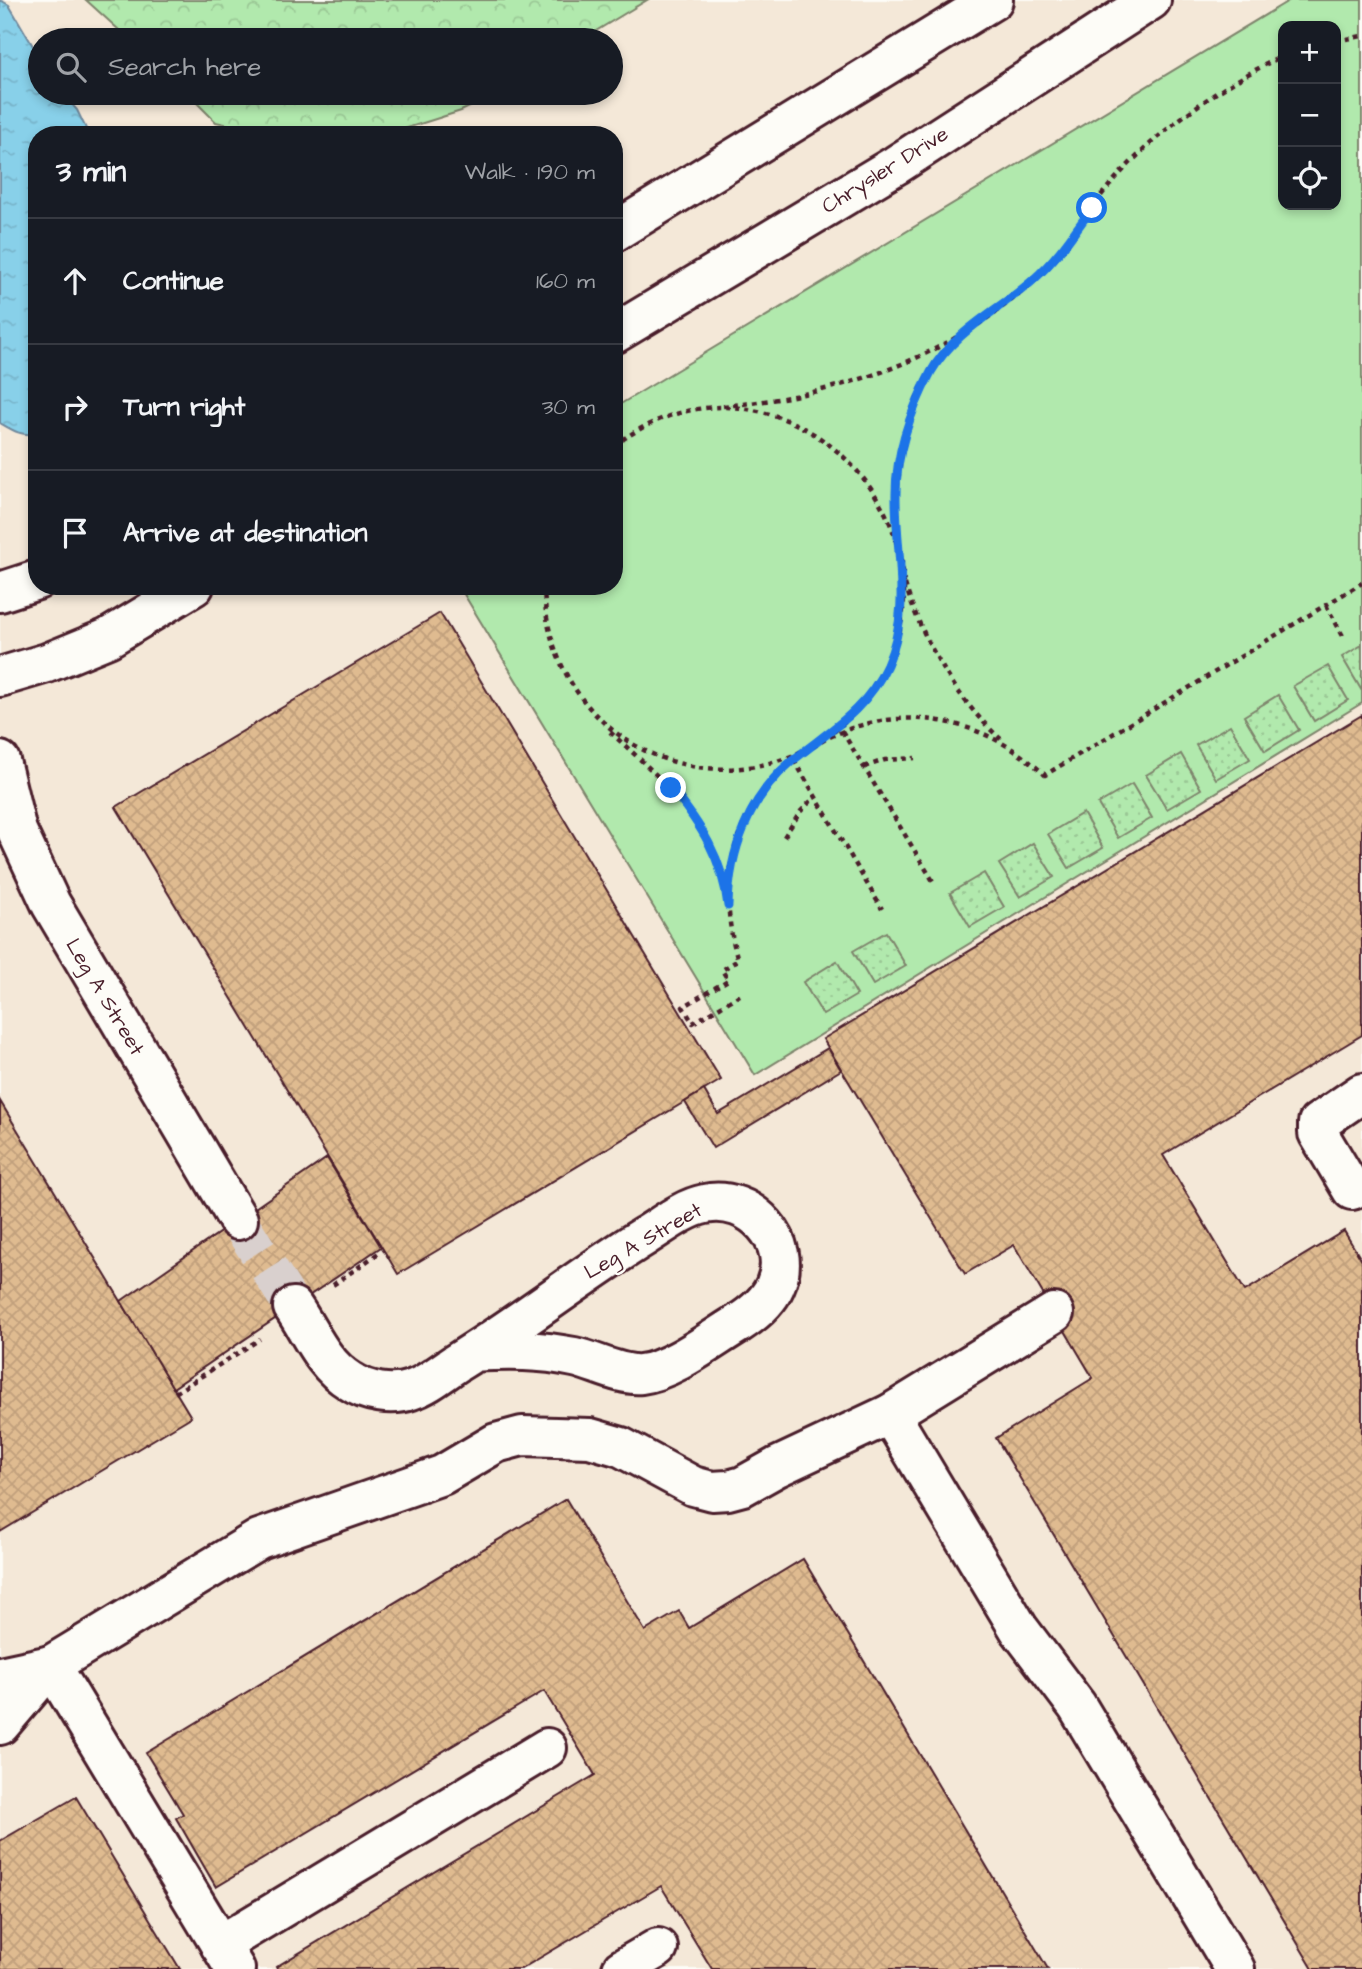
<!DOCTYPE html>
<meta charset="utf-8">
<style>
body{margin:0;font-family:"Architects Daughter",sans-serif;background:#242831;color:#f1f3f6}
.controls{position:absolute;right:21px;top:21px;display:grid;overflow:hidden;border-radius:14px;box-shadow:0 4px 10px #0003}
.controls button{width:63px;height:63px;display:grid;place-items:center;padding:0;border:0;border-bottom:2px solid #363941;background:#171b24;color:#f1f3f6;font:35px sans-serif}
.stop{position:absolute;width:21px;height:21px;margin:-16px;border:5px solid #1a73e8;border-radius:50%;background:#fff}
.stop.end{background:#1a73e8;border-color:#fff;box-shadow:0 2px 7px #0008}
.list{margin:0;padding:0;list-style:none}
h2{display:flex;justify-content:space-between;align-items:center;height:91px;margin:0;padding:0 28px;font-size:30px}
h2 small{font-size:23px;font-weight:400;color:#9ea1a6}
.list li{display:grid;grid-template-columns:46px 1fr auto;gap:21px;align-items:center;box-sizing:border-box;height:126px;padding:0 28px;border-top:2px solid #363941}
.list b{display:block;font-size:26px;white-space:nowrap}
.list em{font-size:23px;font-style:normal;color:#9ea1a6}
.icon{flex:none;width:38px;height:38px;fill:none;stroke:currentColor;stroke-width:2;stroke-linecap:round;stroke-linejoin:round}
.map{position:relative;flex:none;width:1362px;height:1969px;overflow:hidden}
.search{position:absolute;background:#171b24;box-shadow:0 4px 10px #0003;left:28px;top:28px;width:595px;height:77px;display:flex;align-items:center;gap:18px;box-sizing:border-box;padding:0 24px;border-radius:38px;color:#9ea1a6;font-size:26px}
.panel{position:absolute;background:#171b24;box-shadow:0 4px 10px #0003;left:28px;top:126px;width:595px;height:469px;border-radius:28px}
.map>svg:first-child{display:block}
</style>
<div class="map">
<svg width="1362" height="1969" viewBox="0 0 1362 1969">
<defs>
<pattern id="forest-crowns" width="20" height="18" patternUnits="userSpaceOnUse" patternTransform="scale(1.75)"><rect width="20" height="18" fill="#b1e9ad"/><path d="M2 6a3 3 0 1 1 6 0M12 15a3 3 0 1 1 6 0" fill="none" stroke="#9ac795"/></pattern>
<pattern id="garden-dots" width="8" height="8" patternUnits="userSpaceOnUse" patternTransform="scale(1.75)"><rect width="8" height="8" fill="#b1e9ad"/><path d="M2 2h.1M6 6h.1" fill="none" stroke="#9ac795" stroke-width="1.8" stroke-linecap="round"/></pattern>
<pattern id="water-ripples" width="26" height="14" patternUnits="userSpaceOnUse" patternTransform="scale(1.75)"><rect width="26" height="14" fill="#88d0e9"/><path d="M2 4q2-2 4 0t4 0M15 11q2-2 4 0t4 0" fill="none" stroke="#77b2c8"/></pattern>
<pattern id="building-cross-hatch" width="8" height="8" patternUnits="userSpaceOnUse" patternTransform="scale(1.75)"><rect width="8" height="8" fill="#dfbb90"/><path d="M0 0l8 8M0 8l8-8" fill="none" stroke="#c1a07c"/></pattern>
</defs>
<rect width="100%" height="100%" fill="#fdfcf7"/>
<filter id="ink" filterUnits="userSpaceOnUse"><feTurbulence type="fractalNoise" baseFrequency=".0143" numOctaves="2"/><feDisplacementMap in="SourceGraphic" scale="14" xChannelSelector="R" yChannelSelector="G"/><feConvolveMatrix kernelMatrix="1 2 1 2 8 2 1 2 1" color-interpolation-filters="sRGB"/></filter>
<g filter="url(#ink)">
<path fill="#f4e8d8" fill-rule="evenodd" d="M 0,0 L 1362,0 L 1362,1969 L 0,1969 ZM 1283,26 L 1336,26 L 1336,205 L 1283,205 ZM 40,40 L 611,40 L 611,93 L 40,93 ZM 37,135 L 614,135 L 614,586 L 37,586 Z"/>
<path fill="#b1e9ad" stroke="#7e846c" stroke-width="2" fill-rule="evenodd" d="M 1290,0 L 1362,0 L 1362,703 L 755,1075 L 459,586 L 614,586 L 614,408 ZM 1283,26 L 1336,26 L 1336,205 L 1283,205 Z"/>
<g fill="url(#forest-crowns)" stroke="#7e846c" stroke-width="2">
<path d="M 86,0 L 647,0 L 581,40 L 130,40 Z"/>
<path d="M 187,93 L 499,93 L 461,111 L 385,135 L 273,135 L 216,122 Z"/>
</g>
<g fill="url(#garden-dots)" stroke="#7e846c" stroke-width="2">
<path d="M 1362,645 L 1362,691 L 1342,657 Z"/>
<path d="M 1328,666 L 1348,700 L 1314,721 L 1293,686 Z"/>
<path d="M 1278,695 L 1299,730 L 1265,751 L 1244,716 Z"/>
<path d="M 1230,725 L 1250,759 L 1216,779 L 1196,745 Z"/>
<path d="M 1181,754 L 1201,789 L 1167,809 L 1146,775 Z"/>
<path d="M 1132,784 L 1152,818 L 1118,838 L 1098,804 Z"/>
<path d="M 1083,813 L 1103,848 L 1069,868 L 1048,834 Z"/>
<path d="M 1033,843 L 1054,877 L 1020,897 L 999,864 Z"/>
<path d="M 984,873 L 1004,907 L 970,927 L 950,893 Z"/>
<path d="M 886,932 L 906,966 L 873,985 L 853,951 Z"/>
<path d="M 837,961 L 857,995 L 823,1015 L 803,982 Z"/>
</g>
<path fill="url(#water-ripples)" stroke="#6f899d" stroke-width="2" d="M 0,0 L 9,5 L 40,58 L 40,93 L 62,93 L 77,110 L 89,135 L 37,135 L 37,433 C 22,437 12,430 0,423 Z"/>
<g fill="url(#building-cross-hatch)" stroke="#4a1f2b" stroke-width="2">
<path d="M 440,613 L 721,1080 L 398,1274 L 116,807 Z"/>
<path d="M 1362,715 L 1362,1035 L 1163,1155 L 1245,1291 L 1344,1231 L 1362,1261 L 1362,1969 L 1313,1969 L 996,1438 L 1093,1378 L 1014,1245 L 965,1274 L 823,1039 Z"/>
<path d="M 828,1048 L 841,1070 L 713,1148 L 685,1102 L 704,1090 L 718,1114 Z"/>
<path d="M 0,1101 L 191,1417 L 0,1532 Z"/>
<path d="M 327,1158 L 381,1247 L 173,1388 L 121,1301 Z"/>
<path d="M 566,1499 L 645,1631 L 679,1611 L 689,1628 L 803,1559 L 1048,1969 L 712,1969 L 661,1886 L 521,1969 L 277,1969 L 276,1967 L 595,1775 L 544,1691 L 216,1887 L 176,1818 L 183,1814 L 146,1753 Z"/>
<path d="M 76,1797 L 180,1969 L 0,1969 L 0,1841 Z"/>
</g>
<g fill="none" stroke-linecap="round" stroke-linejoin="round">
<path stroke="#d9d0ce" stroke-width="38" stroke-dasharray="38 19" stroke-linecap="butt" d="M 238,1220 L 293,1307"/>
<g stroke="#4a1f2b" stroke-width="44">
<g id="minor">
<path d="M 614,232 L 993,0"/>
<path d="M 614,334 L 896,165 L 1151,0"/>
<path d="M 0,592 L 37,580"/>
<path d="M 0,677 L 47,663 L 108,638 L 194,586"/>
<path d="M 0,761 L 17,831 L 51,904 L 238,1220"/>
<path d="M 1352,1190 L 1318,1133 L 1318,1123 L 1362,1093"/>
<path d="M 293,1307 C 311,1333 322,1364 350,1381 C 366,1392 392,1397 411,1390 C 428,1385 446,1369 461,1360 C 524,1321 582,1275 645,1236 C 663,1225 684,1208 705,1204 C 750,1194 795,1242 775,1286 C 768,1302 753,1314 739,1323 C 712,1339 671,1371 641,1374 C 620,1376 594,1361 574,1357 C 540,1350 509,1350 474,1352"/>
<path d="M 890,1414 L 1019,1629 L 1077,1706 L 1235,1969"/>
<path d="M 51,1665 L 235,1969"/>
<path d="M 0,1676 L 51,1665"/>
<path d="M 0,1725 L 51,1665 L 259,1539 L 442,1475 L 496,1443 L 522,1436 L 590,1438 L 621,1447 L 693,1486 L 712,1491 L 728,1490 L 743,1486 L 777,1467 L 890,1414 L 1054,1313"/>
<path d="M 220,1945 L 547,1748"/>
<path d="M 622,1969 L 658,1948"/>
</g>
</g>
<g stroke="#4a1f2b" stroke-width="4.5" stroke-dasharray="5 5" stroke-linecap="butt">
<path d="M 1336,41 L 1362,36"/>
<path d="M 723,406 C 845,395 966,354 1052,262 C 1070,243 1082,219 1099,198 C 1148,137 1213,89 1283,56"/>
<path d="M 614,446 C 796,307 1022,573 832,733"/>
<path d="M 898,538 C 890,477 908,387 953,343"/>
<path d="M 905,584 C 921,638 958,702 1001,739"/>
<path d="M 544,586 C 546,721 677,807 801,752"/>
<path d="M 1326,605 L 1343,636"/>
<path d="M 842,731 L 933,881"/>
<path d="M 610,732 C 661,778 710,820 726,890"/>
<path d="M 794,760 L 882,909"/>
<path d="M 864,767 L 885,760 L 915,758"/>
<path d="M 784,837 L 801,811 L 815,797"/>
<path d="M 739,998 L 738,996 L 693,1023 L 683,1007 L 728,980 L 722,970 L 738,960 C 680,770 900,638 1045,775 L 1362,583"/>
<path d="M 333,1285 L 383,1250"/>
<path d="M 175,1393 L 260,1339"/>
</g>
<use href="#minor" stroke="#fdfcf7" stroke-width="38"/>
</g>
</g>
<g fill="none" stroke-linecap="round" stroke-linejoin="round" filter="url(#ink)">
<path stroke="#1a73e8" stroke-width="9" d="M 671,788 C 701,825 723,859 728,906 C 729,851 749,797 792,761 C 829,731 867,710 887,665 C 913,607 895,553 896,493 C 896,452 912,408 931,372 C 953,332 999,310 1032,281 C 1057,259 1073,234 1092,208"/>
</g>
<g text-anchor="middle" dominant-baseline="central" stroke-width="5" stroke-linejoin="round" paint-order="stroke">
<g font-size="21" fill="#4a1f2b" stroke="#fdfcf7">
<text transform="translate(885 170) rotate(-32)">Chrysler Drive</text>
<text transform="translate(105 997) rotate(59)">Leg A Street</text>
<text transform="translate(643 1241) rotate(-30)">Leg A Street</text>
</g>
</g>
</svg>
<div class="controls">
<button>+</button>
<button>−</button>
<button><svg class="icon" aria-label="locate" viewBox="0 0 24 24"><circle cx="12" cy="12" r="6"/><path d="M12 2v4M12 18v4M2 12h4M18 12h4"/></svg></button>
</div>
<div class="stop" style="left:1092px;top:208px"></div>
<div class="stop end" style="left:671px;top:788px"></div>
<div class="search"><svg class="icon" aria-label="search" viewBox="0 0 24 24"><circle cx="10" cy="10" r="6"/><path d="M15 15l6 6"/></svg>Search here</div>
<section class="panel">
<h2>3 min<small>Walk · 190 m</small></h2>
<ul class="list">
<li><svg class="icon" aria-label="ahead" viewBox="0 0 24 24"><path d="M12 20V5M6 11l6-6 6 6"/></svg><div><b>Continue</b></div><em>160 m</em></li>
<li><svg class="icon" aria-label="right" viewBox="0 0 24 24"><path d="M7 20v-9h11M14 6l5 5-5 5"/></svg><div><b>Turn right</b></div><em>30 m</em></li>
<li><svg class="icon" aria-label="arrive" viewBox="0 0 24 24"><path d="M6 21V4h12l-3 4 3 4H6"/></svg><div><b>Arrive at destination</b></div></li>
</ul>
</section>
</div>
